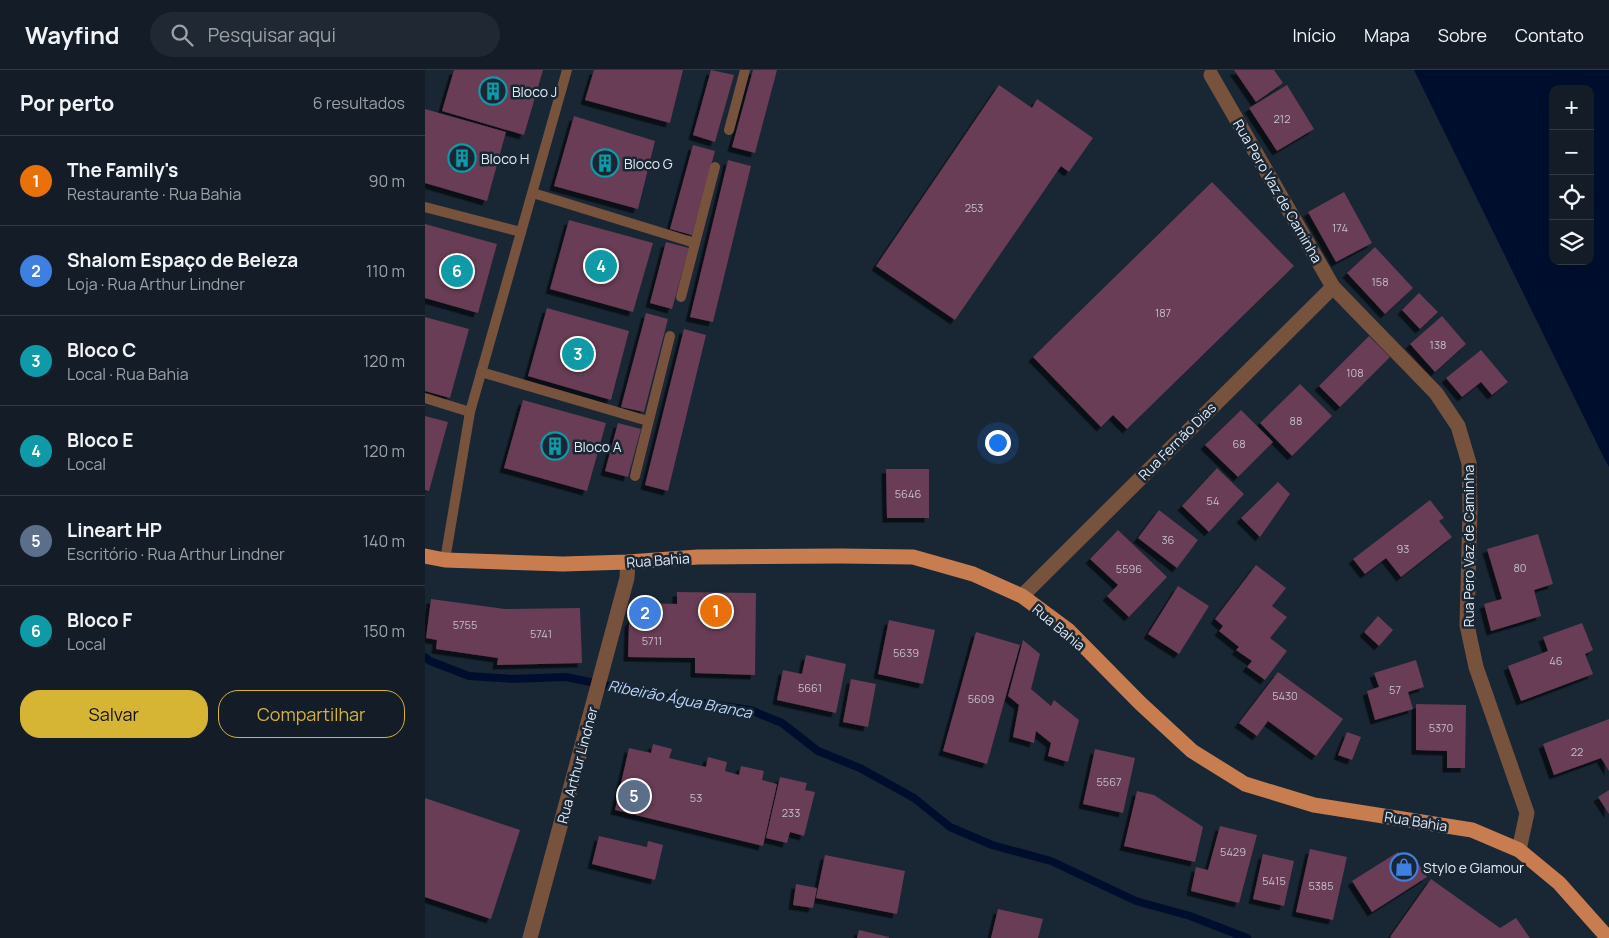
<!DOCTYPE html>
<html lang="pt">
<meta charset="utf-8">
<style>
body{margin:0;font-family:Manrope,sans-serif;background:#202933;color:#f1f3f6}
.controls{position:absolute;right:15px;top:15px;display:grid;overflow:hidden;border-radius:10px;box-shadow:0 5px 20px #0002}
.controls button{width:45px;height:45px;display:grid;place-items:center;padding:0;border:0;border-bottom:1px solid #323a44;background:#131c27;color:#f1f3f6;font:25px sans-serif}
.you{position:absolute;left:572px;top:372px;width:18px;height:18px;margin:-12px;border:4px solid #fff;border-radius:50%;background:#1a73e8;box-shadow:0 0 0 8px #1a73e833}
.badge{display:grid;place-items:center;width:32px;height:32px;border-radius:50%;background:#d6b534;color:#fff;font-size:16px;font-weight:700}
.pin{position:absolute;translate:-50% -50%;border:2px solid #fff;box-shadow:0 1px 5px #0006}
.list{margin:0;padding:0;list-style:none}
h2{display:flex;justify-content:space-between;align-items:center;height:65px;margin:0;padding:0 20px;font-size:21px}
h2 small{font-size:16px;font-weight:400;color:#9da1a7}
.list li{display:grid;grid-template-columns:32px 1fr auto;gap:15px;align-items:center;box-sizing:border-box;height:90px;padding:0 20px;border-top:1px solid #323a44}
.list b{display:block;font-size:19px;white-space:nowrap}
.list p{margin:0;font-size:16px;white-space:nowrap;color:#9da1a7}
.list em{font-size:16px;font-style:normal;color:#9da1a7}
.actions{display:flex;gap:10px;padding:15px 20px}
.actions a{flex:1;padding:11px 0;border:1px solid #d6b534;border-radius:20px;text-align:center;font-size:18px;color:#d6b534}
.actions .main{background:#d6b534;color:#111}
.icon{flex:none;width:28px;height:28px;fill:none;stroke:currentColor;stroke-width:2;stroke-linecap:round;stroke-linejoin:round}
.map{position:relative;flex:none;width:1184px;height:868px;overflow:hidden}
header{display:flex;align-items:center;gap:30px;box-sizing:border-box;height:70px;padding:0 25px;background:#131c27;border-bottom:1px solid #323a44}
header strong{font-size:24px}
nav{display:flex;gap:28px;margin-inline-start:auto;font-size:18px}
.search{width:350px;height:45px;background:#202933;display:flex;align-items:center;gap:12px;box-sizing:border-box;padding:0 18px;border-radius:28px;color:#9da1a7;font-size:19px}
main{display:flex}
aside{flex:1;background:#131c27}
.map>svg:first-child{display:block}
</style>
<header>
<strong>Wayfind</strong>
<div class="search"><svg class="icon" aria-label="search" viewBox="0 0 24 24"><circle cx="10" cy="10" r="6"/><path d="M15 15l6 6"/></svg>Pesquisar aqui</div>
<nav><a>Início</a><a>Mapa</a><a>Sobre</a><a>Contato</a></nav>
</header>
<main>
<aside>
<h2>Por perto<small>6 resultados</small></h2>
<ul class="list">
<li><span class="badge" style="background:#e8710a">1</span><div><b>The Family's</b><p>Restaurante · Rua Bahia</p></div><em>90 m</em></li>
<li><span class="badge" style="background:#3f7fe0">2</span><div><b>Shalom Espaço de Beleza</b><p>Loja · Rua Arthur Lindner</p></div><em>110 m</em></li>
<li><span class="badge" style="background:#0f9aa8">3</span><div><b>Bloco C</b><p>Local · Rua Bahia</p></div><em>120 m</em></li>
<li><span class="badge" style="background:#0f9aa8">4</span><div><b>Bloco E</b><p>Local</p></div><em>120 m</em></li>
<li><span class="badge" style="background:#5c6f8a">5</span><div><b>Lineart HP</b><p>Escritório · Rua Arthur Lindner</p></div><em>140 m</em></li>
<li><span class="badge" style="background:#0f9aa8">6</span><div><b>Bloco F</b><p>Local</p></div><em>150 m</em></li>
</ul>
<div class="actions"><a class="main">Salvar</a><a>Compartilhar</a></div>
</aside>
<div class="map">
<svg width="1184" height="868" viewBox="0 0 1184 868">
<defs>
<filter id="shadow"><feDropShadow dx="-4.5" dy="4.5" stdDeviation="0" flood-color="#0009"/></filter>
</defs>
<rect width="100%" height="100%" fill="#192634"/>
<path fill="#000e2e" fill-rule="evenodd" d="M 989,0 L 1184,0 L 1184,397 L 1179,388 ZM 1128,19 L 1165,19 L 1165,191 L 1128,191 Z"/>
<g fill="none" stroke-linecap="round" stroke-linejoin="round">
<path stroke="#000e2e" stroke-width="8" d="M 0,587 L 5,591 L 44,606 L 87,609 L 141,607 L 238,627 L 325,640 L 357,653 L 393,681 L 435,698 L 489,728 L 525,757 L 567,775 L 626,791 L 711,831 L 765,846 L 822,868"/>
</g>
<g fill="#683c55" filter="url(#shadow)">
<path d="M 29,0 L 118,0 L 99,65 L 17,41 Z"/>
<path d="M 169,0 L 258,0 L 245,53 L 160,30 Z"/>
<path d="M 286,0 L 309,5 L 290,72 L 268,65 Z"/>
<path d="M 328,0 L 352,0 L 330,83 L 307,77 Z"/>
<path d="M 809,0 L 849,0 L 858,13 L 831,32 Z"/>
<path d="M 574,15 L 607,38 L 612,29 L 668,68 L 644,102 L 636,96 L 530,250 L 451,196 Z"/>
<path d="M 862,15 L 889,59 L 852,81 L 824,38 Z"/>
<path d="M 0,39 L 81,62 L 62,131 L 0,113 Z"/>
<path d="M 149,46 L 230,71 L 213,139 L 129,116 Z"/>
<path d="M 268,75 L 290,81 L 267,165 L 245,159 Z"/>
<path d="M 303,90 L 326,96 L 288,252 L 265,247 Z"/>
<path d="M 787,112 L 869,196 L 702,359 L 688,345 L 676,357 L 608,287 Z"/>
<path d="M 919,122 L 947,173 L 911,192 L 883,142 Z"/>
<path d="M 144,150 L 228,173 L 208,242 L 125,219 Z"/>
<path d="M 0,154 L 72,174 L 53,243 L 0,228 Z"/>
<path d="M 241,172 L 264,178 L 247,239 L 225,233 Z"/>
<path d="M 950,177 L 988,218 L 960,244 L 922,203 Z"/>
<path d="M 994,223 L 1013,242 L 995,259 L 977,240 Z"/>
<path d="M 122,238 L 204,261 L 186,330 L 103,306 Z"/>
<path d="M 221,243 L 243,249 L 219,342 L 196,337 Z"/>
<path d="M 1017,246 L 1041,274 L 1010,302 L 985,274 Z"/>
<path d="M 0,247 L 44,259 L 25,328 L 0,321 Z"/>
<path d="M 259,259 L 281,265 L 243,421 L 220,415 Z"/>
<path d="M 944,266 L 965,287 L 915,337 L 894,316 Z"/>
<path d="M 1056,280 L 1083,312 L 1067,325 L 1056,312 L 1037,327 L 1021,308 Z"/>
<path d="M 875,314 L 907,346 L 867,386 L 835,353 Z"/>
<path d="M 98,330 L 181,353 L 162,421 L 79,398 Z"/>
<path d="M 816,340 L 848,372 L 813,407 L 780,375 Z"/>
<path d="M 0,346 L 23,352 L 4,421 L 0,420 Z"/>
<path d="M 193,353 L 216,359 L 203,407 L 180,401 Z"/>
<path d="M 792,398 L 819,424 L 784,462 L 757,436 Z"/>
<path d="M 461,399 L 504,399 L 504,448 L 462,448 Z"/>
<path d="M 853,412 L 865,424 L 835,467 L 816,448 Z"/>
<path d="M 1005,430 L 1019,448 L 1014,451 L 1027,467 L 976,507 L 961,488 L 940,504 L 928,489 Z"/>
<path d="M 734,440 L 773,470 L 752,498 L 713,468 Z"/>
<path d="M 693,460 L 742,507 L 704,547 L 682,526 L 693,515 L 665,489 Z"/>
<path d="M 1113,464 L 1128,514 L 1109,520 L 1116,546 L 1066,561 L 1059,534 L 1077,529 L 1062,479 Z"/>
<path d="M 831,495 L 861,518 L 847,536 L 862,547 L 845,568 L 862,581 L 840,610 L 822,597 L 827,591 L 811,580 L 814,577 L 794,561 L 798,556 L 790,549 Z"/>
<path d="M 753,516 L 784,536 L 754,584 L 723,564 Z"/>
<path d="M 252,522 L 331,523 L 330,605 L 270,603 L 270,588 L 203,587 L 204,553 L 219,533 L 252,534 Z"/>
<path d="M 6,529 L 80,539 L 155,538 L 157,593 L 72,595 L 73,588 L 11,579 L 12,570 L 1,568 Z"/>
<path d="M 953,546 L 968,560 L 954,576 L 939,562 Z"/>
<path d="M 464,550 L 510,560 L 498,614 L 453,604 Z"/>
<path d="M 1157,553 L 1168,580 L 1160,584 L 1168,604 L 1096,631 L 1083,596 L 1123,581 L 1118,567 Z"/>
<path d="M 551,562 L 595,575 L 562,694 L 518,681 Z"/>
<path d="M 598,570 L 615,584 L 606,619 L 626,636 L 629,630 L 654,650 L 643,692 L 623,686 L 626,673 L 611,661 L 609,673 L 588,667 L 594,635 L 583,626 Z"/>
<path d="M 381,585 L 421,594 L 411,643 L 352,630 L 358,600 L 377,604 Z"/>
<path d="M 991,590 L 999,617 L 983,622 L 988,639 L 950,650 L 942,621 L 954,617 L 949,603 Z"/>
<path d="M 853,602 L 918,649 L 891,686 L 843,651 L 832,666 L 814,653 Z"/>
<path d="M 426,609 L 451,614 L 443,657 L 418,652 Z"/>
<path d="M 991,634 L 1041,635 L 1040,698 L 1022,698 L 1022,681 L 991,680 Z"/>
<path d="M 1184,649 L 1184,701 L 1176,688 L 1129,705 L 1118,674 Z"/>
<path d="M 922,662 L 936,667 L 927,690 L 913,685 Z"/>
<path d="M 228,674 L 247,679 L 244,688 L 281,697 L 283,687 L 302,692 L 300,701 L 314,705 L 316,696 L 339,701 L 337,710 L 352,714 L 338,776 L 190,740 L 204,678 L 226,683 Z"/>
<path d="M 670,679 L 710,688 L 698,743 L 658,734 Z"/>
<path d="M 355,707 L 382,713 L 380,720 L 390,722 L 379,766 L 365,762 L 362,773 L 341,768 Z"/>
<path d="M 1184,720 L 1184,744 L 1173,727 Z"/>
<path d="M 712,721 L 729,725 L 778,757 L 770,792 L 699,776 Z"/>
<path d="M 0,728 L 95,760 L 66,849 L 0,827 Z"/>
<path d="M 795,756 L 832,765 L 814,833 L 766,821 L 771,797 L 783,800 Z"/>
<path d="M 174,766 L 222,777 L 223,771 L 238,775 L 230,810 L 167,794 Z"/>
<path d="M 885,779 L 922,787 L 908,850 L 871,842 Z"/>
<path d="M 973,782 L 980,793 L 989,787 L 1002,807 L 947,842 L 927,811 Z"/>
<path d="M 838,784 L 869,791 L 859,836 L 828,829 Z"/>
<path d="M 400,785 L 480,801 L 472,844 L 391,828 Z"/>
<path d="M 1006,809 L 1075,858 L 1091,848 L 1105,868 L 967,868 L 965,867 Z"/>
<path d="M 371,814 L 392,818 L 388,838 L 368,835 Z"/>
<path d="M 573,839 L 618,849 L 613,868 L 566,868 Z"/>
<path d="M 434,860 L 464,867 L 464,868 L 432,868 Z"/>
</g>
<g fill="none" stroke-linecap="round" stroke-linejoin="round">
<g stroke="#77523d" stroke-width="10">
<path d="M 304,60 L 320,0"/>
<path d="M 108,123 L 270,173"/>
<path d="M 0,137 L 96,162"/>
<path d="M 256,227 L 290,97"/>
<path d="M 56,302 L 223,351"/>
<path d="M 0,328 L 45,342"/>
<path d="M 210,406 L 245,266"/>
<path d="M 20,490 L 45,342 L 142,0"/>
</g>
<g stroke="#77523d" stroke-width="15">
<path d="M 786,5 L 908,217 L 1011,323 L 1033,356 L 1044,393 L 1045,440 L 1042,555 L 1051,597 L 1102,743 L 1094,780"/>
<path d="M 597,526 L 908,217"/>
<path d="M 105,868 L 202,508 L 203,492"/>
</g>
<path stroke="#c87d50" stroke-width="15" d="M 0,486 L 20,490 L 138,494 L 203,492 L 273,487 L 416,486 L 488,487 L 548,504 L 597,526 L 643,560 L 715,633 L 767,681 L 820,714 L 889,735 L 1047,760 L 1094,780 L 1134,813 L 1183,868"/>
</g>
<defs>
<g id="building-ring" transform="scale(1.4375)"><circle r="9.5" fill="#192634" stroke="#0f9aa8" stroke-width="1.5"/><path d="M-4-6H4V6H1V3H-1V6H-4ZM-2.5-4.3h1.7v1.8h-1.7ZM.8-4.3h1.7v1.8H.8ZM-2.5-1h1.7V.8h-1.7ZM.8-1h1.7V.8H.8Z" fill="#0f9aa8"/></g>
<g id="shop-ring" transform="scale(1.4375)"><circle r="9.5" fill="#192634" stroke="#3f7fe0" stroke-width="1.5"/><path d="M-5-2.5h2.3a2.7 3.5 0 0 1 5.4 0H5L5.5 6h-11ZM-1.5-2.5h3a1.5 2.3 0 0 0-3 0Z" fill="#3f7fe0"/></g>
</defs>
<g fill-rule="evenodd">
<use href="#building-ring" x="68" y="21"/>
<use href="#building-ring" x="37" y="88"/>
<use href="#building-ring" x="180" y="93"/>
<use href="#building-ring" x="130" y="376"/>
<use href="#shop-ring" x="979" y="797"/>
</g>
<g text-anchor="middle" dominant-baseline="central" stroke-width="5" stroke-linejoin="round" paint-order="stroke">
<g font-size="11" fill="#c3becc">
<text x="857" y="48">212</text>
<text x="549" y="137">253</text>
<text x="915" y="157">174</text>
<text x="955" y="211">158</text>
<text x="738" y="242">187</text>
<text x="1013" y="274">138</text>
<text x="930" y="302">108</text>
<text x="871" y="350">88</text>
<text x="814" y="373">68</text>
<text x="483" y="423">5646</text>
<text x="788" y="430">54</text>
<text x="743" y="469">36</text>
<text x="978" y="478">93</text>
<text x="1095" y="497">80</text>
<text x="704" y="498">5596</text>
<text x="40" y="554">5755</text>
<text x="116" y="563">5741</text>
<text x="227" y="570">5711</text>
<text x="481" y="582">5639</text>
<text x="1131" y="590">46</text>
<text x="385" y="617">5661</text>
<text x="970" y="619">57</text>
<text x="860" y="625">5430</text>
<text x="556" y="628">5609</text>
<text x="1016" y="657">5370</text>
<text x="1152" y="681">22</text>
<text x="684" y="711">5567</text>
<text x="271" y="727">53</text>
<text x="366" y="742">233</text>
<text x="808" y="781">5429</text>
<text x="849" y="810">5415</text>
<text x="896" y="815">5385</text>
</g>
<g font-size="14" fill="#e1e9f3" stroke="#192634" text-anchor="start">
<text x="87" y="21">Bloco J</text>
<text x="56" y="88">Bloco H</text>
<text x="199" y="93">Bloco G</text>
<text x="149" y="376">Bloco A</text>
<text x="998" y="797">Stylo e Glamour</text>
</g>
<g font-size="14" fill="#e1e9f3" stroke="#192634">
<text transform="translate(853 121) rotate(60)">Rua Pero Vaz de Caminha</text>
<text transform="translate(752 371) rotate(-45)">Rua Fernão Dias</text>
<text transform="translate(1043 476) rotate(-90)">Rua Pero Vaz de Caminha</text>
<text transform="translate(233 490) rotate(-4)">Rua Bahia</text>
<text transform="translate(634 557) rotate(40)">Rua Bahia</text>
<text transform="translate(152 695) rotate(-75)">Rua Arthur Lindner</text>
<text transform="translate(991 751) rotate(9)">Rua Bahia</text>
</g>
<g font-size="15" font-style="italic" fill="#bdd8fe" stroke="#192634">
<text transform="translate(255 629) rotate(11)">Ribeirão Água Branca</text>
</g>
</g>
</svg>
<div class="controls">
<button>+</button>
<button>−</button>
<button><svg class="icon" aria-label="locate" viewBox="0 0 24 24"><circle cx="12" cy="12" r="6"/><path d="M12 2v4M12 18v4M2 12h4M18 12h4"/></svg></button>
<button><svg class="icon" aria-label="layers" viewBox="0 0 24 24"><path d="M12 4l9 5-9 5-9-5zM3 14l9 5 9-5"/></svg></button>
</div>
<div class="you"></div>
<div class="pin badge" style="left:291px;top:541px;background:#e8710a">1</div>
<div class="pin badge" style="left:220px;top:543px;background:#3f7fe0">2</div>
<div class="pin badge" style="left:153px;top:284px;background:#0f9aa8">3</div>
<div class="pin badge" style="left:176px;top:196px;background:#0f9aa8">4</div>
<div class="pin badge" style="left:209px;top:726px;background:#5c6f8a">5</div>
<div class="pin badge" style="left:32px;top:201px;background:#0f9aa8">6</div>
</div>
</main>
